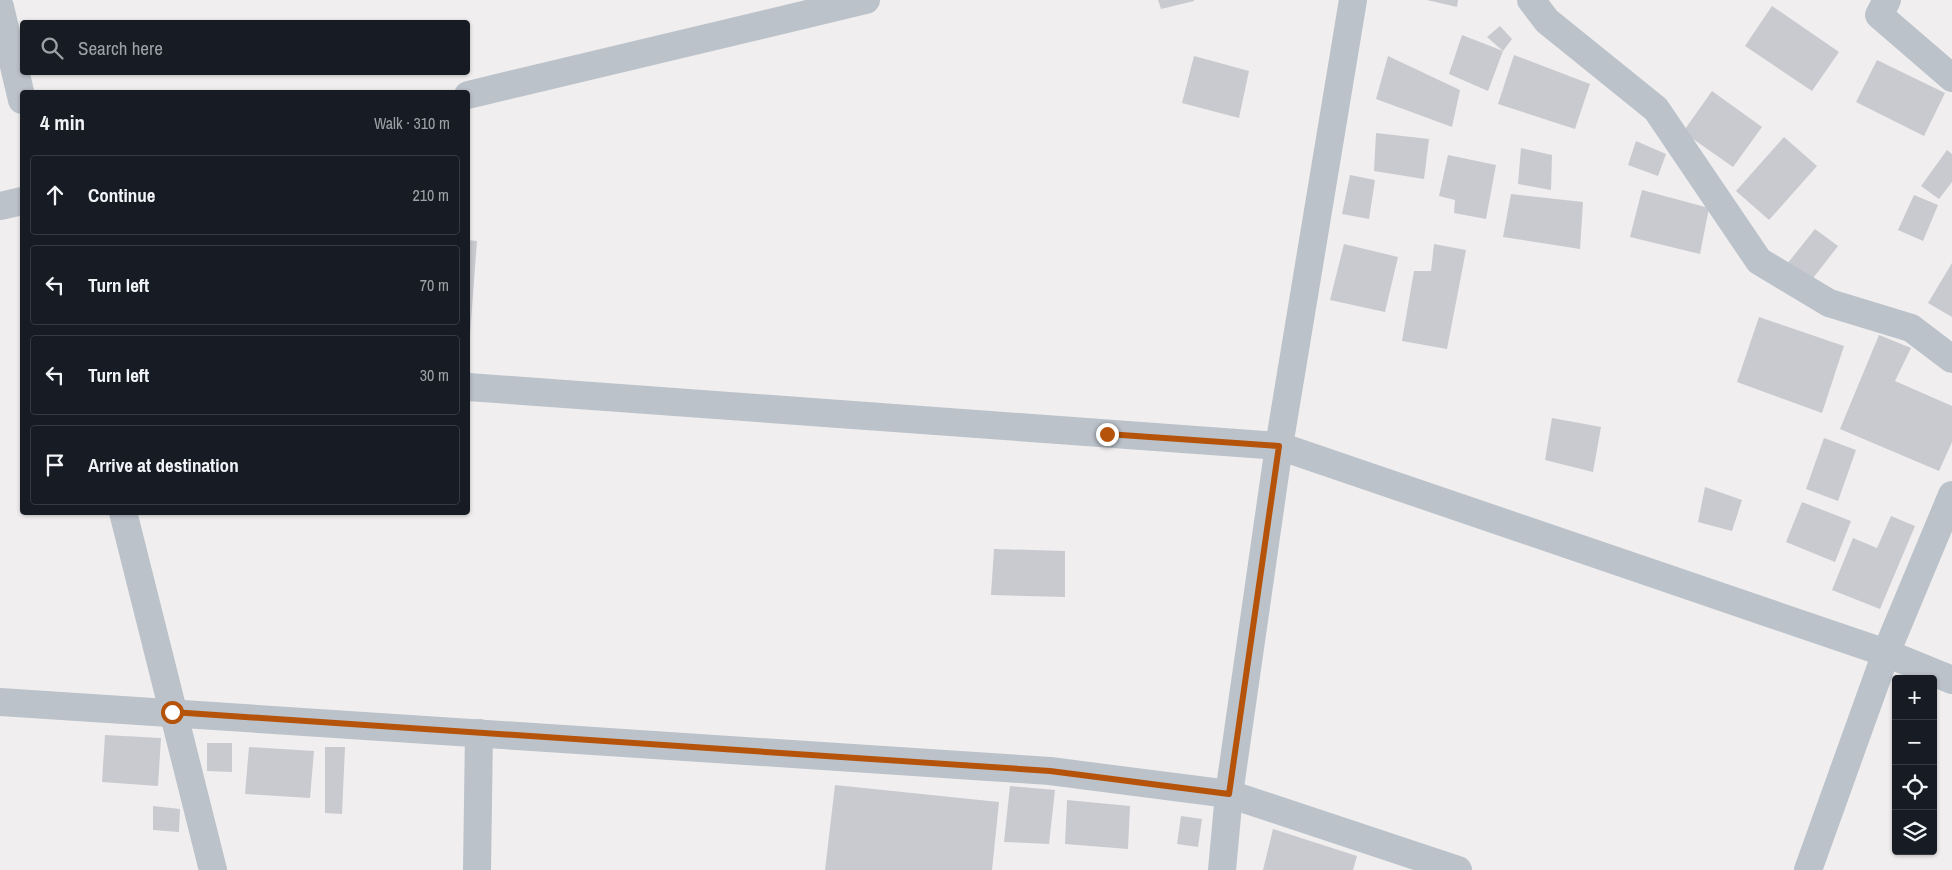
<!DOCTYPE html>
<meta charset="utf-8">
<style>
body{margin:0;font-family:"Archivo Narrow",sans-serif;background:#242831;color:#f1f3f6}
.controls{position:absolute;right:15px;bottom:15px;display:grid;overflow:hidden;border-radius:5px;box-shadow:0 1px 4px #0004}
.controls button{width:45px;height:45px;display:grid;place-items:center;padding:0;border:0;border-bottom:1px solid #363941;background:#171b24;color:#f1f3f6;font:25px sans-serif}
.stop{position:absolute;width:15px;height:15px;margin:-11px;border:4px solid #b45309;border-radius:50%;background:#fff}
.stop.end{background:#b45309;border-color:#fff;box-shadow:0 1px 5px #0008}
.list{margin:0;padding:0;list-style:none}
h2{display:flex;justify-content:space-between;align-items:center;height:65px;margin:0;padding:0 20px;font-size:21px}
h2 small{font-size:16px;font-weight:400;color:#9ea1a6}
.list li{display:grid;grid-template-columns:32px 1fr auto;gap:15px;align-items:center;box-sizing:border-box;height:80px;margin:0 10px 10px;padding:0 10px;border:1px solid #363941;border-radius:5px}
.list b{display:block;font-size:19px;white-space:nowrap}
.list em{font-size:16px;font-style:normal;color:#9ea1a6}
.icon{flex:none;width:28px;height:28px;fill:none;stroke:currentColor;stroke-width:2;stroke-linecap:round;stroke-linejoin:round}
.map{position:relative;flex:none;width:1952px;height:870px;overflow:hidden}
.search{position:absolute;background:#171b24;box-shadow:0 1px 4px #0004;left:20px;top:20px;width:450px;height:55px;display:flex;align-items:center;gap:12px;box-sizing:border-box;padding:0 18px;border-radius:5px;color:#9ea1a6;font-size:19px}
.panel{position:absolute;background:#171b24;box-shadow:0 1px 4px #0004;left:20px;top:90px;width:450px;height:425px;border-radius:5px}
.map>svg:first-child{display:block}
</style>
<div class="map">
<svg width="1952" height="870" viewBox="0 0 1952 870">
<rect width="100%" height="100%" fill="#f0eeee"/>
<g fill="#c9cad0">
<path d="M 1158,0 L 1194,0 L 1194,1 L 1161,9 Z"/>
<path d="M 1427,0 L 1458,0 L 1457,7 Z"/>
<path d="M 1772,6 L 1839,52 L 1812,91 L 1745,46 Z"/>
<path d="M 1500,26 L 1512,39 L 1503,51 L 1487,37 Z"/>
<path d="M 1462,35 L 1503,51 L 1488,91 L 1449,74 Z"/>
<path d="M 1514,55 L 1590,84 L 1575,129 L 1498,104 Z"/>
<path d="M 1194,56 L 1249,71 L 1239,118 L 1182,103 Z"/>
<path d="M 1388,56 L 1460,90 L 1452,127 L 1376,99 Z"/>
<path d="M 1877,60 L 1945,93 L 1924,136 L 1856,102 Z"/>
<path d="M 1712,91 L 1762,127 L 1733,167 L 1683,132 Z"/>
<path d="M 1376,133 L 1429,139 L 1424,179 L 1374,171 Z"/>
<path d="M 1784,137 L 1817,166 L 1769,220 L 1736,191 Z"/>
<path d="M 1636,141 L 1666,154 L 1658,176 L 1628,165 Z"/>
<path d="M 1521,148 L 1552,155 L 1551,190 L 1518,184 Z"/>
<path d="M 1947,150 L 1952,154 L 1952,182 L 1939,199 L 1921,186 Z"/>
<path d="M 1448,155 L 1496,165 L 1486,219 L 1454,213 L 1455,200 L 1439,196 Z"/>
<path d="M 1350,175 L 1375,180 L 1369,219 L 1342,214 Z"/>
<path d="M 1642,190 L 1709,208 L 1700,254 L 1630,237 Z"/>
<path d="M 1511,194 L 1583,202 L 1580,249 L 1503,237 Z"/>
<path d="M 1914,195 L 1938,205 L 1923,241 L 1898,230 Z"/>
<path d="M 1815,229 L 1838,246 L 1810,282 L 1787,264 Z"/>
<path d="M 468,240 L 477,241 L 469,348 L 468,348 Z"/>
<path d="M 1344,244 L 1398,257 L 1385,312 L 1330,300 Z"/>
<path d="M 1434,244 L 1466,250 L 1447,349 L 1402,341 L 1414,271 L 1431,271 Z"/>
<path d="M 1952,263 L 1952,317 L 1928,303 Z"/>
<path d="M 1759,317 L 1844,346 L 1822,413 L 1737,382 Z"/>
<path d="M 1879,335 L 1911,348 L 1895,381 L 1952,406 L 1952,442 L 1939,471 L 1840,429 Z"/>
<path d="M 1552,418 L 1601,427 L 1593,472 L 1545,460 Z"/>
<path d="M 1824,438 L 1856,450 L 1838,501 L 1806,489 Z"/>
<path d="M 1705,487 L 1742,500 L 1732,531 L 1698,522 Z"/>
<path d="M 1802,502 L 1851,521 L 1835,562 L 1786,542 Z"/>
<path d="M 1891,516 L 1915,526 L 1880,609 L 1832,590 L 1853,538 L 1877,548 Z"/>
<path d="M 994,549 L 1065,551 L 1065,597 L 991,595 Z"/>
<path d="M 105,735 L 161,738 L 158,786 L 102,782 Z"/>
<path d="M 207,743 L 232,743 L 232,772 L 207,771 Z"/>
<path d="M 249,747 L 314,751 L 310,798 L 245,794 Z"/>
<path d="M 325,747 L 345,747 L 342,814 L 325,813 Z"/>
<path d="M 835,785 L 999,802 L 992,870 L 825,870 Z"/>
<path d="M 1010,786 L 1055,790 L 1049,844 L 1004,842 Z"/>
<path d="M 1067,800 L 1130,806 L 1128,849 L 1065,844 Z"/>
<path d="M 153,806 L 180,809 L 179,832 L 153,830 Z"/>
<path d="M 1181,816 L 1202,819 L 1198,847 L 1177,844 Z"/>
<path d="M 1273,829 L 1357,856 L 1353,870 L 1263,870 Z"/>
</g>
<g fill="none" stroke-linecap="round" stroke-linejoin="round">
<g stroke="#bbc2ca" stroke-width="28">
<path d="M 1531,0 L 1547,21 L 1656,109 L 1759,261 L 1829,303 L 1911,328 L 1952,359"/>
<path d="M 1887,0 L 1879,15 L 1952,78"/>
<path d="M 0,7 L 22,100"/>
<path d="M 468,95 L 866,0"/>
<path d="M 0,206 L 22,201"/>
<path d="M 468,387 L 1279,446 L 1886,653 L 1952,680"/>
<path d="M 123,512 L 213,870"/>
<path d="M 0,702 L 1050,771 L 1229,794 L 1458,870"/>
<path d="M 477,870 L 479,733"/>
<path d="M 1222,870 L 1229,794 L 1279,446 L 1353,0"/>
<path d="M 1808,870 L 1886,653 L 1952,495"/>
</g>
</g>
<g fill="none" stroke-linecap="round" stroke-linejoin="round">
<path stroke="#b45309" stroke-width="6" d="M 172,712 L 1050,771 L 1229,794 L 1279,446 L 1107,434"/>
</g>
</svg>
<div class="controls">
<button>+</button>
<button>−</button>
<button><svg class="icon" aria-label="locate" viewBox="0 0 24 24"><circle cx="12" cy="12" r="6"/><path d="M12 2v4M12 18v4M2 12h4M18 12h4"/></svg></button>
<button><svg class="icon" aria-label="layers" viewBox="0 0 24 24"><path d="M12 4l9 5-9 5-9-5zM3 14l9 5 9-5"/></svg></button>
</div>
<div class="stop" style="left:172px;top:712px"></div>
<div class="stop end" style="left:1107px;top:434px"></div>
<div class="search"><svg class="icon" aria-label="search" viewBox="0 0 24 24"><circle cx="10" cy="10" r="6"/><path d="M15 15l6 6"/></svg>Search here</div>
<section class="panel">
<h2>4 min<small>Walk · 310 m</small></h2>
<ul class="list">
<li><svg class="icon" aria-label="ahead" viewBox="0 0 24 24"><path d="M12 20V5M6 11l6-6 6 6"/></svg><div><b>Continue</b></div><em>210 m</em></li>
<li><svg class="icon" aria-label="left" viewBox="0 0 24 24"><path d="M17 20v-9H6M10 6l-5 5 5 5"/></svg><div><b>Turn left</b></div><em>70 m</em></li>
<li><svg class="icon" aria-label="left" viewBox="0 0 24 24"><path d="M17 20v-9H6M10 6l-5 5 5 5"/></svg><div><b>Turn left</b></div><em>30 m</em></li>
<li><svg class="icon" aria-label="arrive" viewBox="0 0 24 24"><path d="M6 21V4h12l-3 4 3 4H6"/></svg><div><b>Arrive at destination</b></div></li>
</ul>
</section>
</div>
